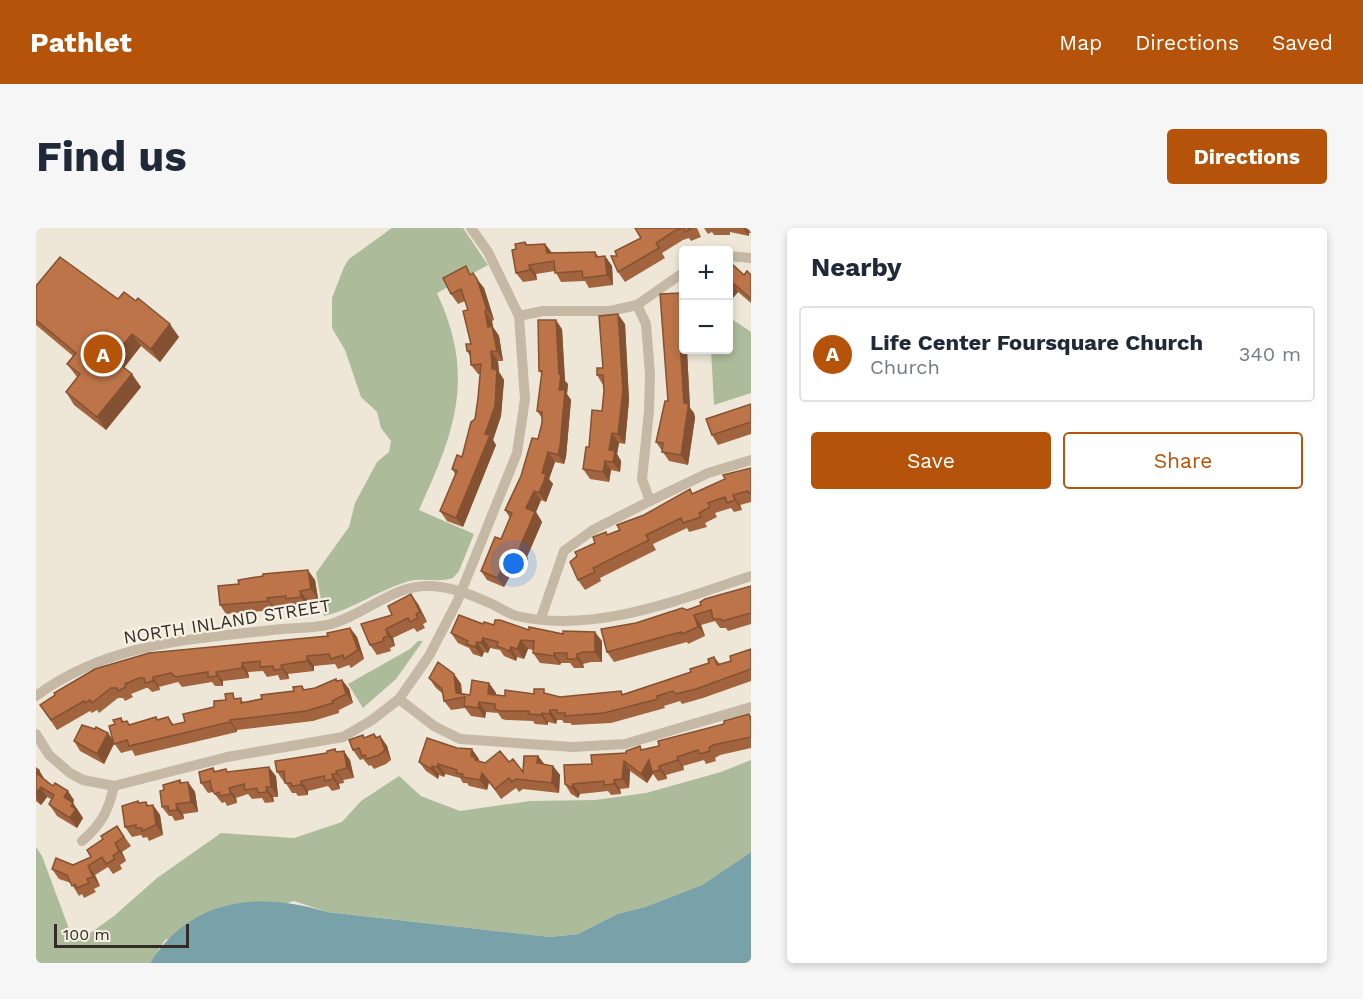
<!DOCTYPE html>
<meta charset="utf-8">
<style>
body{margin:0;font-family:"Work Sans",sans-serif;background:#f6f6f7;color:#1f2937}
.controls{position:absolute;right:18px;top:18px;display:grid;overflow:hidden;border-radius:6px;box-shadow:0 3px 9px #0003}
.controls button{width:54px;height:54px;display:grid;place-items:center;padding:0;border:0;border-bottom:2px solid #e0e1e3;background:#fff;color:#1f2937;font:30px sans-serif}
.scale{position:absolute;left:18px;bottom:15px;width:135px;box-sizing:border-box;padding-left:6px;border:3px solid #322b26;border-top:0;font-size:16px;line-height:21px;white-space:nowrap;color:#322b26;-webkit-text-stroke:4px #f7f1e4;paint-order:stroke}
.you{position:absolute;left:478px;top:336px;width:21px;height:21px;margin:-15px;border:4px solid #fff;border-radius:50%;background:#1a73e8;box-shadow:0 0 0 9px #1a73e833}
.badge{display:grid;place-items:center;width:39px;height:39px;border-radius:50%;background:#b45309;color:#fff;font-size:20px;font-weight:700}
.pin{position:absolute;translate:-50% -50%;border:3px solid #fff;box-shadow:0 2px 6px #0006}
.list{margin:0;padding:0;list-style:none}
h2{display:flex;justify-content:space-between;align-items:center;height:78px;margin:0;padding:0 24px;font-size:26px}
h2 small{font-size:20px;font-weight:400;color:#747a83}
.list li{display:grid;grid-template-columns:39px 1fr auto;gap:18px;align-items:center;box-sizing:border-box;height:96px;margin:0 12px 12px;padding:0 12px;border:2px solid #e0e1e3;border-radius:6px}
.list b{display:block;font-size:22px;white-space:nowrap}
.list p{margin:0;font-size:20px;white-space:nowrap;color:#747a83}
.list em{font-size:20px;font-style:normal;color:#747a83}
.actions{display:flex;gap:12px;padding:18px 24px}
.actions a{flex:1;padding:14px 0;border:2px solid #b45309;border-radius:6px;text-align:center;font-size:21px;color:#b45309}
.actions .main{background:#b45309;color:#fff}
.map{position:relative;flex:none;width:715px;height:735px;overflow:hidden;border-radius:6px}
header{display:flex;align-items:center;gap:36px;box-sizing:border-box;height:84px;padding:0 30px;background:#b45309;color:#fff}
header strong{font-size:28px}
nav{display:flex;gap:33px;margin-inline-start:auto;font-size:21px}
.intro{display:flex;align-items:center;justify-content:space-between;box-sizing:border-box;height:144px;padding:0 36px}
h1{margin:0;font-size:42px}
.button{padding:15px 27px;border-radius:6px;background:#b45309;color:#fff;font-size:21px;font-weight:700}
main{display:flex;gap:36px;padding:0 36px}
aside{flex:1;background:#fff;border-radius:6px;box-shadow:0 3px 9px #0003}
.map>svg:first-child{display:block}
</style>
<header>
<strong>Pathlet</strong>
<nav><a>Map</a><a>Directions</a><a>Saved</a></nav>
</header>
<div class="intro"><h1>Find us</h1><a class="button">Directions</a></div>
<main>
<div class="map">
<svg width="715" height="735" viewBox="0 0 715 735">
<rect width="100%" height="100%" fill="#eee7d8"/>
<g fill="#acbc9a">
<path d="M 356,0 L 427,0 L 452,37 L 401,65 C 440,149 419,203 383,282 L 438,306 L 423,343 L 417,350 C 403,355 386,349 370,354 C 341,363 318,381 288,388 L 280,345 L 313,299 L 319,275 L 341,234 L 353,224 L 355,213 L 345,200 L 341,184 L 325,169 L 309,122 L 296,100 L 296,70 L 308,39 L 313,31 Z"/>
<path d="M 693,89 L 715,104 L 715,165 L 678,177 L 675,122 L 692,122 Z"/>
<path d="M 382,413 L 387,413 L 360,451 L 327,480 L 312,456 L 374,421 Z"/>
<path d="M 715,532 L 715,624 L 666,657 L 609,679 L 581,686 L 542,706 L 514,709 L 355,691 L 291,684 L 258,673 L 129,712 L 114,735 L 0,735 L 0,619 L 6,628 L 32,698 L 43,713 L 78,688 L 121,650 L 185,605 L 258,610 L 306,594 L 325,573 L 363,548 L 385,568 L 424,583 L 494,573 L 559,572 L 610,565 L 685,544 Z"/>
</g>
<path fill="#79a1a9" d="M 715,624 L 715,732 L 710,735 L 114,735 C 155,670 223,663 291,684 L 514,709 L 542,706 L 581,686 L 609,679 L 666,657 Z"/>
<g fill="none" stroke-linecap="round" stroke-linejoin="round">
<g stroke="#c5b8a5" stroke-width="10">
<path d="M 692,28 L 715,30"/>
<path d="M 601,77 L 610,96 L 614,146 L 613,183 L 606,251 L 614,273"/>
<path d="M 483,88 L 507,83 L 574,83 L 601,77 L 648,44"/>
<path d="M 505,390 L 528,323 L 557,302 L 614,273 L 672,245 L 715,232"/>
<path d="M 0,468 C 73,414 158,411 246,401 C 260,400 276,400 291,397 C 326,389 355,358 391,358 C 414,358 436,367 456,376 C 464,380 473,386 481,388 C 558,406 642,372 715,348"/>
<path d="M 363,471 L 398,498 L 424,511 L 536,519 L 589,516 L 715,479"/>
<path d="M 0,506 L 13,527 L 34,545 L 47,552 L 78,558 L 191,529 L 307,509 L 336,492 L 363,471 L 393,428 L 421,374 L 481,225 L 489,171 L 483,88 L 452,24 L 435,0"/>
<path d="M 46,613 C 65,597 73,582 78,558"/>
</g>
</g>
<g fill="#a2643e">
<path d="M 599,0 L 661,0 L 665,9 L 655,13 L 653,10 L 647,12 L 626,25 L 629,30 L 589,54 L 582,44 L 581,28 L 605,10 Z"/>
<path d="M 668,0 L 715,0 L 715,5 L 713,5 L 713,8 L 694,4 L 694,7 L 678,7 L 676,4 L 672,6 Z"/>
<path d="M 489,14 L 492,17 L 509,16 L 516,25 L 559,24 L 563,29 L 569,28 L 576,38 L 577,57 L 553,60 L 549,53 L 525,54 L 519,43 L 500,46 L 501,52 L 487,54 L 480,45 L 480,21 Z"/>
<path d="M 693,40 L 708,47 L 715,47 L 715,75 L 702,64 L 693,74 Z"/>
<path d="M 436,46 L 448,60 L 458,92 L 456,93 L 457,99 L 463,108 L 467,133 L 462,133 L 463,144 L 468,152 L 465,188 L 457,212 L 460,217 L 427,299 L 411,293 L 404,283 L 419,246 L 416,241 L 426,229 L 439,191 L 442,170 L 444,146 L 442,146 L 435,137 L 434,128 L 431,123 L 435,116 L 432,82 L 429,73 L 422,76 L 415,66 Z"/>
<path d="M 0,58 L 82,71 L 143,109 L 124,134 L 105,118 L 88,140 L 105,159 L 70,202 L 38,177 L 30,164 L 41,149 L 31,136 L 37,128 L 0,97 Z"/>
<path d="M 645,65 L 648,69 L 648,122 L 659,122 L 651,123 L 654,180 L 658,185 L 659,190 L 652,237 L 633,233 L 620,214 L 632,173 Z"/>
<path d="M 589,96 L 593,172 L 589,216 L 583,215 L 581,226 L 585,233 L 584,244 L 575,242 L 573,254 L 554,251 L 547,241 L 553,219 L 566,183 L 568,163 L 567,157 L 561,147 L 567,140 Z"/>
<path d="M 526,101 L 529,153 L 532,156 L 531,166 L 535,172 L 530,229 L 528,236 L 519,234 L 513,251 L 517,256 L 514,262 L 510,274 L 505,272 L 500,284 L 506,294 L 491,329 L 492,331 L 489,338 L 481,335 L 468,359 L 451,352 L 445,343 L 465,311 L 474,290 L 469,282 L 502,211 L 506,195 L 506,190 L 501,183 L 506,146 L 503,143 Z"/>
<path d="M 715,176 L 715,206 L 682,217 L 676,207 Z"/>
<path d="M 715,240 L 715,274 L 704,277 L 706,282 L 698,284 L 695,280 L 679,285 L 681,289 L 669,295 L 671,299 L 653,304 L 651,300 L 617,316 L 620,322 L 564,350 L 565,353 L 549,362 L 542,352 L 559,315 L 570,304 L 572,307 L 657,266 Z"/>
<path d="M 279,352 L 282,371 L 271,372 L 272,379 L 257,380 L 255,378 L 238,379 L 238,382 L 190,386 L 184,377 Z"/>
<path d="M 715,358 L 715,396 L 692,403 L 690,400 L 684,400 L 679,393 L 665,397 L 669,408 L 652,416 L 651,414 L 578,434 L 571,424 L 600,395 L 651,382 Z"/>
<path d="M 382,376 L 391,394 L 387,396 L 389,400 L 381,404 L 378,400 L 357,410 L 359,418 L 354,420 L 355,423 L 341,427 L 334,417 L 356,387 Z"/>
<path d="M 447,396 L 566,413 L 566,434 L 555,434 L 547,436 L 548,440 L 538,440 L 534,435 L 525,435 L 524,437 L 504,435 L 497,425 L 498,422 L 492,421 L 488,431 L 481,429 L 480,433 L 468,428 L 464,422 L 454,420 L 452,425 L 448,424 L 446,429 L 437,426 L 433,420 L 422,415 L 415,405 Z"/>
<path d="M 314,400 L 321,409 L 328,431 L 315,440 L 313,437 L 302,441 L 299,436 L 278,438 L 278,443 L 252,446 L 253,451 L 244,452 L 242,447 L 231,449 L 227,443 L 212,444 L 213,450 L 187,453 L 187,458 L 179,458 L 176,454 L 146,459 L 142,454 L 123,459 L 124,462 L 116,464 L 112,460 L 110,460 L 95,466 L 97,469 L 89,473 L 87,470 L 82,470 L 63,485 L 61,482 L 56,485 L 54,483 L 21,502 L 4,477 L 19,467 L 292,408 Z"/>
<path d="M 715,421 L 715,453 L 667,470 L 646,476 L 644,473 L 628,478 L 629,480 L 575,495 L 536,497 L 534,495 L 528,495 L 526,492 L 521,492 L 520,496 L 512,494 L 512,497 L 499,496 L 497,493 L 470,492 L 466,491 L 462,485 L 450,484 L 449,490 L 435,488 L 429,480 L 415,482 L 408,473 L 407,466 L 400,460 L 393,450 L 418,446 L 425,456 L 426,465 L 434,467 L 453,455 L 460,465 L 459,467 L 469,468 L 498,466 L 511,466 L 524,469 L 585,463 L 587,466 L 655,444 L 673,435 L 678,429 L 684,436 L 695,433 Z"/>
<path d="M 306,452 L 313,461 L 317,475 L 303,482 L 303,485 L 277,493 L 201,502 L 201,504 L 99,528 L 96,522 L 85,525 L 78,515 L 68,536 L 44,523 L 38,513 L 77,512 L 79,496 L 85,490 L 88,494 L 91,493 L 94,497 L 120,489 L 122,492 L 132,489 L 138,497 L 149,494 L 178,479 L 201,470 L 208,474 L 258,463 L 266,458 L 269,462 L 279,460 Z"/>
<path d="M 713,486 L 715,488 L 715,520 L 684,527 L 679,530 L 680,533 L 670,536 L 668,532 L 647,538 L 648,542 L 630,547 L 631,551 L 622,553 L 617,546 L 611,555 L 594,543 L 593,560 L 584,561 L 585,566 L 575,567 L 572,563 L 544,566 L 542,570 L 535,566 L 529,556 L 556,536 L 590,525 L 604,518 L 606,522 L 623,518 L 688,496 Z"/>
<path d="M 338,506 L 341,509 L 344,508 L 351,518 L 355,532 L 350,536 L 338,541 L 335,537 L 333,538 L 327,531 L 324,532 L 317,522 L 329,510 Z"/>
<path d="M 421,520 L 443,531 L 442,533 L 449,535 L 473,534 L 487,544 L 502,528 L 508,536 L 517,538 L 524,547 L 523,565 L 487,561 L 483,564 L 480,560 L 465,571 L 453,554 L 451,562 L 433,558 L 431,555 L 427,555 L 424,550 L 409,546 L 408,549 L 403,547 L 402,551 L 390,543 L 383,534 Z"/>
<path d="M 299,521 L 301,524 L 314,532 L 318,550 L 307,552 L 308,555 L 303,556 L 304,561 L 296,563 L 292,558 L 272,563 L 272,567 L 262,568 L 260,565 L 256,565 L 249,554 L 248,554 L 241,544 L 291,525 Z"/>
<path d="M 0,540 L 9,552 L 38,572 L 37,575 L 47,590 L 41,600 L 21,588 L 13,576 L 15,571 L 11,569 L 5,577 L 0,573 Z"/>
<path d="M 177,540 L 180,544 L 240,548 L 242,569 L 237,569 L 238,574 L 229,575 L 226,570 L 216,571 L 212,566 L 200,570 L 201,575 L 191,578 L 189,574 L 186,575 L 177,564 L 172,565 L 165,555 Z"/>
<path d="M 144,552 L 146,555 L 152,554 L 159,564 L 162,584 L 147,586 L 148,591 L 139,593 L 136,588 L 133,588 L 126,579 L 128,562 Z"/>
<path d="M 110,574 L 113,578 L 117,577 L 124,587 L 127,607 L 113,613 L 111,609 L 107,610 L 105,607 L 96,609 L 89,599 L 103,575 Z"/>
<path d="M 81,598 L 95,618 L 86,624 L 90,633 L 84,637 L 86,641 L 77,646 L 72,639 L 59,647 L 64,658 L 58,661 L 60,664 L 48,670 L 46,666 L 43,668 L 35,655 L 23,651 L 16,641 L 37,637 L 55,629 L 67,611 Z"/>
</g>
<g fill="#845132">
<path d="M 707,0 L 710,0 L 713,5 L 713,8 Z"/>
<path d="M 509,16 L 516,25 L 511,25 Z"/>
<path d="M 569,28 L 576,38 L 577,57 L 571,47 Z"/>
<path d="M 493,37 L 500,46 L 501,52 L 494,42 Z"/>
<path d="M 441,51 L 448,60 L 458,92 L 451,82 Z"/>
<path d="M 696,54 L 702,64 L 693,75 L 693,58 Z"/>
<path d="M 645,65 L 648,69 L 648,108 L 646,106 Z"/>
<path d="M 449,83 L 456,93 L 457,99 L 463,108 L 467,133 L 461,123 L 452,99 Z"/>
<path d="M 582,86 L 589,96 L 593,172 L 589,216 L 582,206 Z"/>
<path d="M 520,92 L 526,101 L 529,153 L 532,156 L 531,166 L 535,172 L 530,229 L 528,236 L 522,227 L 523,162 Z"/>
<path d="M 134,96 L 143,109 L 124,134 L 115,121 Z"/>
<path d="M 96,106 L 105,118 L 85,143 L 76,130 Z"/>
<path d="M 644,113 L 648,117 L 648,122 L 650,122 L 651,123 L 654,180 L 658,185 L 659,190 L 652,237 L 645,227 L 648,175 Z"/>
<path d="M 455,123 L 462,133 L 463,144 L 468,152 L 465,188 L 457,212 L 460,217 L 427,299 L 420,290 L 449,206 L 456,141 Z"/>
<path d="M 96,146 L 105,159 L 70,202 L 61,189 Z"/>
<path d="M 576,205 L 583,215 L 581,226 L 585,233 L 584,244 L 577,234 L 573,222 Z"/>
<path d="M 512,224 L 519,234 L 513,251 L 517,256 L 510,274 L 503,265 L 506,245 Z"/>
<path d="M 569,233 L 575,242 L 573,254 L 567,244 Z"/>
<path d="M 498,263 L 505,272 L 500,284 L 506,294 L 491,329 L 492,331 L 489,338 L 483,328 L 483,321 L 490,280 Z"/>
<path d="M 697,267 L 704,277 L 706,282 L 699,272 Z"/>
<path d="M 474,325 L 481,335 L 468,359 L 461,350 Z"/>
<path d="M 272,342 L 279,352 L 282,371 L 275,361 Z"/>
<path d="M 264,363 L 271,372 L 272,379 L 265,369 Z"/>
<path d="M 375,366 L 382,376 L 391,394 L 384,384 Z"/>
<path d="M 231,370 L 238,379 L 238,382 L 232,373 Z"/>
<path d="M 658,387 L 665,397 L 669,408 L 662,399 Z"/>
<path d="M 314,400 L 321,409 L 328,431 L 322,422 Z"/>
<path d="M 350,401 L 357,410 L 359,418 L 352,408 Z"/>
<path d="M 559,404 L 566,413 L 566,434 L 559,424 Z"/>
<path d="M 447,410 L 454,420 L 452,425 L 445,415 Z"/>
<path d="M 485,412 L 492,421 L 488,431 L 481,421 Z"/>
<path d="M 441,414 L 448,424 L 446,429 L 439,419 Z"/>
<path d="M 475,419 L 481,429 L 480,433 L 473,423 Z"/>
<path d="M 518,425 L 525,435 L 524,437 L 518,428 Z"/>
<path d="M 541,426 L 547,436 L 548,440 L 541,431 Z"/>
<path d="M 271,428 L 278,438 L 278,443 L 271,433 Z"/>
<path d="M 206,435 L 212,444 L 213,450 L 206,440 Z"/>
<path d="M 245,437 L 252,446 L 253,451 L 246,441 Z"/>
<path d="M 180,444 L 187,453 L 187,458 L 181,448 Z"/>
<path d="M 418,446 L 425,456 L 426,470 L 420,465 Z"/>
<path d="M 117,449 L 123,459 L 124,462 L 117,453 Z"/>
<path d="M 306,452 L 313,461 L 317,475 L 310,466 Z"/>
<path d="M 453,455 L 460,465 L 458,476 L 452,466 Z"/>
<path d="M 443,474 L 450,484 L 449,490 L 442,480 Z"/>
<path d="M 514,482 L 521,492 L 520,496 L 513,486 Z"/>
<path d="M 506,485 L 512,494 L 512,497 L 505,487 Z"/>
<path d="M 194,492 L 201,502 L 201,504 L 194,494 Z"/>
<path d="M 72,505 L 79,514 L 68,536 L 61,526 Z"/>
<path d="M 344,508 L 351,518 L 355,532 L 349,522 Z"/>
<path d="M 436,521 L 443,531 L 442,534 L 446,539 L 435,528 Z"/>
<path d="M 308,523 L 314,532 L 318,550 L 311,540 Z"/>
<path d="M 502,528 L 509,537 L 501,535 Z"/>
<path d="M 641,529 L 647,538 L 648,542 L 642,532 Z"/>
<path d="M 613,532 L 617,545 L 611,555 L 605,546 Z"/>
<path d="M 588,533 L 594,543 L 593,560 L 586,551 Z"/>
<path d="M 402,536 L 409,546 L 408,549 L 401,539 Z"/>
<path d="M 396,538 L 403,547 L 402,551 L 395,541 Z"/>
<path d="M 517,538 L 524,547 L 523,565 L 516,555 Z"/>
<path d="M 623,538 L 630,547 L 631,551 L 624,542 Z"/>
<path d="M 233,539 L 240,548 L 242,569 L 235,559 Z"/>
<path d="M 3,542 L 9,552 L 7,555 L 0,545 Z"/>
<path d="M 300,543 L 307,552 L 308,555 L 301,546 Z"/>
<path d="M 446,545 L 453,554 L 451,562 L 444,552 Z"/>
<path d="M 296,546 L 303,556 L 304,561 L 297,551 Z"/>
<path d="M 578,552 L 584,561 L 585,566 L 578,556 Z"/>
<path d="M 265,553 L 272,563 L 272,567 L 265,557 Z"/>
<path d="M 152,554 L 159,564 L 162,584 L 155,574 Z"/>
<path d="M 537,556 L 544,566 L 542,570 L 536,560 Z"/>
<path d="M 5,559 L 11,569 L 5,577 L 0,569 L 0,565 Z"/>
<path d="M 230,559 L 237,569 L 238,574 L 231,564 Z"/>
<path d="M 193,560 L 200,570 L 201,575 L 195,566 Z"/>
<path d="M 32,563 L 38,572 L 34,579 L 28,569 Z"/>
<path d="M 37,575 L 47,590 L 41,600 L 34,590 L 35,578 Z"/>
<path d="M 140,576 L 147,586 L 148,591 L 141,582 Z"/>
<path d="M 117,577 L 124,587 L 127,607 L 120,597 Z"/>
<path d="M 79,615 L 86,624 L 90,633 L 83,623 Z"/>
<path d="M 52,638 L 59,647 L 64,658 L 57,649 Z"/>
</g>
<g fill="#bc7448" stroke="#845132" stroke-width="1.5">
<path d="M 599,0 L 656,0 L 649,4 L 647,0 L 640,2 L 620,15 L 623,20 L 582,44 L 575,28 L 581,28 L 579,23 L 605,10 Z"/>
<path d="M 489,14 L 490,17 L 509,16 L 511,25 L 559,24 L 560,29 L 569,28 L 571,47 L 547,50 L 546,43 L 519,45 L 518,33 L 493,37 L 494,42 L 480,45 L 476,22 L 480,21 L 479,16 Z"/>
<path d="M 24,29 L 82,71 L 88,64 L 100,73 L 102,70 L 134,96 L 115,121 L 96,106 L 76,130 L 96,146 L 61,189 L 30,164 L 44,146 L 31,136 L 40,125 L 0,92 L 0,58 Z"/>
<path d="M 696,36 L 708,47 L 711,43 L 715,47 L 715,71 L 696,54 L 693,58 L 693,40 Z"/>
<path d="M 430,38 L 434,47 L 437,45 L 441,51 L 451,82 L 449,83 L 452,99 L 456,98 L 461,123 L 455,123 L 456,141 L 461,142 L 459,178 L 449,206 L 454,207 L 420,290 L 404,283 L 421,243 L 416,241 L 421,227 L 426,229 L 435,194 L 439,191 L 442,170 L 445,136 L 435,137 L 434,123 L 431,123 L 430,116 L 435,116 L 427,83 L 432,82 L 425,61 L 415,66 L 407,50 Z"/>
<path d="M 645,65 L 646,106 L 648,106 L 648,113 L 644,113 L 648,175 L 652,176 L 652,180 L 645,227 L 626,224 L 627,215 L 620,214 L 629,173 L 632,173 L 624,66 Z"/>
<path d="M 582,86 L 587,162 L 582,206 L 576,205 L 573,222 L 579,223 L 577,234 L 569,233 L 567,244 L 547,241 L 550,219 L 553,219 L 556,182 L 566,183 L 568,163 L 567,147 L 561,147 L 561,140 L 567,140 L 563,88 Z"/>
<path d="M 502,92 L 520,92 L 523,146 L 525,147 L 523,162 L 529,162 L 524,219 L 522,227 L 512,224 L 506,245 L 510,246 L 508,253 L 503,265 L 498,263 L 490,280 L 499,284 L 483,321 L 485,322 L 483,328 L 474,325 L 461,350 L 445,343 L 459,309 L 465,311 L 476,285 L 469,282 L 485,248 L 496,210 L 502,211 L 506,195 L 506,184 L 501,183 L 506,143 L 503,143 Z"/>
<path d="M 715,176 L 715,194 L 676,207 L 670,191 Z"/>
<path d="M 715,240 L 715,265 L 713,266 L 712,263 L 697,267 L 699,272 L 691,275 L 689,269 L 672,275 L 674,279 L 663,285 L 665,289 L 647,295 L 645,290 L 610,307 L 613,312 L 557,340 L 559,344 L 542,352 L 534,334 L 541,328 L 539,324 L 559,315 L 557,309 L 570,304 L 571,307 L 584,302 L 581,297 L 608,287 L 654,261 L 656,266 L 689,251 L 687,247 Z"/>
<path d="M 272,342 L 275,361 L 264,363 L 265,369 L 250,371 L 250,368 L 231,370 L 232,373 L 184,377 L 182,358 L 203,356 L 202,352 L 227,348 L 227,346 Z"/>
<path d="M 715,358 L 715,385 L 686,393 L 685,391 L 677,391 L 675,382 L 658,387 L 662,399 L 646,406 L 645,404 L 571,424 L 565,401 L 600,395 L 646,380 L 651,382 L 665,377 L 664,374 L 669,371 Z"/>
<path d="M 375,366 L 384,384 L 380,386 L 382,390 L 374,394 L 372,390 L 350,401 L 352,408 L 347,410 L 348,413 L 334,417 L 325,396 L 356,387 L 352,378 Z"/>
<path d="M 423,387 L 447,396 L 448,394 L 458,397 L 459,392 L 464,392 L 493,402 L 493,399 L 527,406 L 527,403 L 559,404 L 559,424 L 548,424 L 541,426 L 541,431 L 531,431 L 531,425 L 518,425 L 518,428 L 497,425 L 498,413 L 485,412 L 481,421 L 475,419 L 473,423 L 461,418 L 462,414 L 447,410 L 445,415 L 441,414 L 439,419 L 430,416 L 432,413 L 415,405 Z"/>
<path d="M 314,400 L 322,422 L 308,431 L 307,427 L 295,431 L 293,426 L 271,428 L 271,433 L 245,437 L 246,441 L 238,442 L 237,438 L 224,439 L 224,433 L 206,435 L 206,440 L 180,444 L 181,448 L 172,449 L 172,444 L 140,449 L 135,445 L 117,449 L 117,453 L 109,455 L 108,450 L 103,450 L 89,456 L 90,459 L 82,463 L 81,460 L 75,460 L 56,475 L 54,472 L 49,475 L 48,473 L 15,492 L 4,477 L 19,467 L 18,465 L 59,441 L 113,425 L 292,408 L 291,405 Z"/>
<path d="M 715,421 L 715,441 L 660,461 L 640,466 L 637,463 L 621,468 L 622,471 L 568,485 L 529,488 L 529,485 L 521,485 L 521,482 L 514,482 L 513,486 L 506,485 L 505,487 L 492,486 L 493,483 L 463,483 L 459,481 L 459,476 L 443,474 L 442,480 L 428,478 L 429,469 L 408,473 L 406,461 L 393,450 L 402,434 L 418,446 L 420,465 L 434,467 L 436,452 L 453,455 L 452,466 L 469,468 L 469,462 L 498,466 L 498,461 L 508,461 L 508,465 L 524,469 L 585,463 L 586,467 L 655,444 L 654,441 L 673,435 L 672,431 L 678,429 L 681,437 L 695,433 L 694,428 Z"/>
<path d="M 300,451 L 300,453 L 306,452 L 310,466 L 296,473 L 297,475 L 270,483 L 194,492 L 194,494 L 93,518 L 91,512 L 78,516 L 73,498 L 79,496 L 77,492 L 85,490 L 86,494 L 91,493 L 93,497 L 120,489 L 121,492 L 132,489 L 136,497 L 149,494 L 147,486 L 178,479 L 178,473 L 190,472 L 189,466 L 197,465 L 198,471 L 205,470 L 205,475 L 226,471 L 225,467 L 258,463 L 257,459 L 266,458 L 267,462 L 279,460 Z"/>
<path d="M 713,486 L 715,492 L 715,509 L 677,517 L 673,520 L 674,523 L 664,526 L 662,522 L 641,529 L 642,532 L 623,538 L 624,542 L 616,544 L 613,532 L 605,546 L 588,533 L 586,551 L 578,552 L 578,556 L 568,557 L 568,553 L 537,556 L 536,560 L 529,556 L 528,537 L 556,536 L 555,527 L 590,525 L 590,523 L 604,518 L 605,522 L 623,518 L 622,513 L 688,496 L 688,493 Z"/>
<path d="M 46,497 L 59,501 L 60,499 L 72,505 L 61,526 L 38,513 Z"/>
<path d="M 338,506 L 340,510 L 344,508 L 349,522 L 343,527 L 331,531 L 329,527 L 326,528 L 323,520 L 317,522 L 313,512 L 327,507 L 328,510 Z"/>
<path d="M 391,510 L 421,520 L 436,521 L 435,528 L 439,529 L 439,532 L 449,535 L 464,523 L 473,534 L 477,531 L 487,544 L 488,528 L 502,528 L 501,535 L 517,538 L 516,555 L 480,551 L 476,554 L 473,550 L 459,561 L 446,545 L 444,552 L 426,549 L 427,546 L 420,545 L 421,542 L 402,536 L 401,539 L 396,538 L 395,541 L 383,534 Z"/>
<path d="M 299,521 L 300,524 L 308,523 L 311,540 L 300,543 L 301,546 L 296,546 L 297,551 L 289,553 L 288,548 L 265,553 L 265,557 L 256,558 L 255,555 L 249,555 L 248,543 L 241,544 L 239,533 L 291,525 L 291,523 Z"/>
<path d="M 233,539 L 235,559 L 230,559 L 231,564 L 222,565 L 221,560 L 209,562 L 208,556 L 193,560 L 195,566 L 184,568 L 183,564 L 179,566 L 176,562 L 174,553 L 165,555 L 163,544 L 177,540 L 178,544 L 190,541 L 191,544 Z"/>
<path d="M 0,540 L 3,542 L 0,545 L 17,558 L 19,555 L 32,563 L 28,569 L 37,575 L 35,578 L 40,581 L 34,590 L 15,578 L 13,576 L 18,567 L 5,559 L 0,565 Z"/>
<path d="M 144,552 L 144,555 L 152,554 L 155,574 L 140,576 L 141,582 L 133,583 L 132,578 L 126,579 L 124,563 L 128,562 L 127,557 Z"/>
<path d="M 102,573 L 102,575 L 110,574 L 111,578 L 117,577 L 120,597 L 106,603 L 106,600 L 100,600 L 100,597 L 89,599 L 86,578 Z"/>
<path d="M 81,598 L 88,609 L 79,615 L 83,623 L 77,628 L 79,631 L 70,636 L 66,629 L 52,638 L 57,649 L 51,651 L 53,655 L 41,660 L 39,656 L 36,658 L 31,647 L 16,641 L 20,630 L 37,637 L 55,629 L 51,622 L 67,611 L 65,608 Z"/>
</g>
<g text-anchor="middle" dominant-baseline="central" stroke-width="4.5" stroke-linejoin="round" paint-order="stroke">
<g font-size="18" fill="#322b26" stroke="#f7f1e4">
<text transform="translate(191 393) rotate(-9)">NORTH INLAND STREET</text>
</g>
</g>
</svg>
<div class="controls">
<button>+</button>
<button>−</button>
</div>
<div class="scale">100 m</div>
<div class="you"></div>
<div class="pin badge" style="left:67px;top:126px">A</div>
</div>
<aside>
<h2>Nearby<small></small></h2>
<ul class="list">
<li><span class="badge">A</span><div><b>Life Center Foursquare Church</b><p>Church</p></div><em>340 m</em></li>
</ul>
<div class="actions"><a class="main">Save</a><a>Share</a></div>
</aside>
</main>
